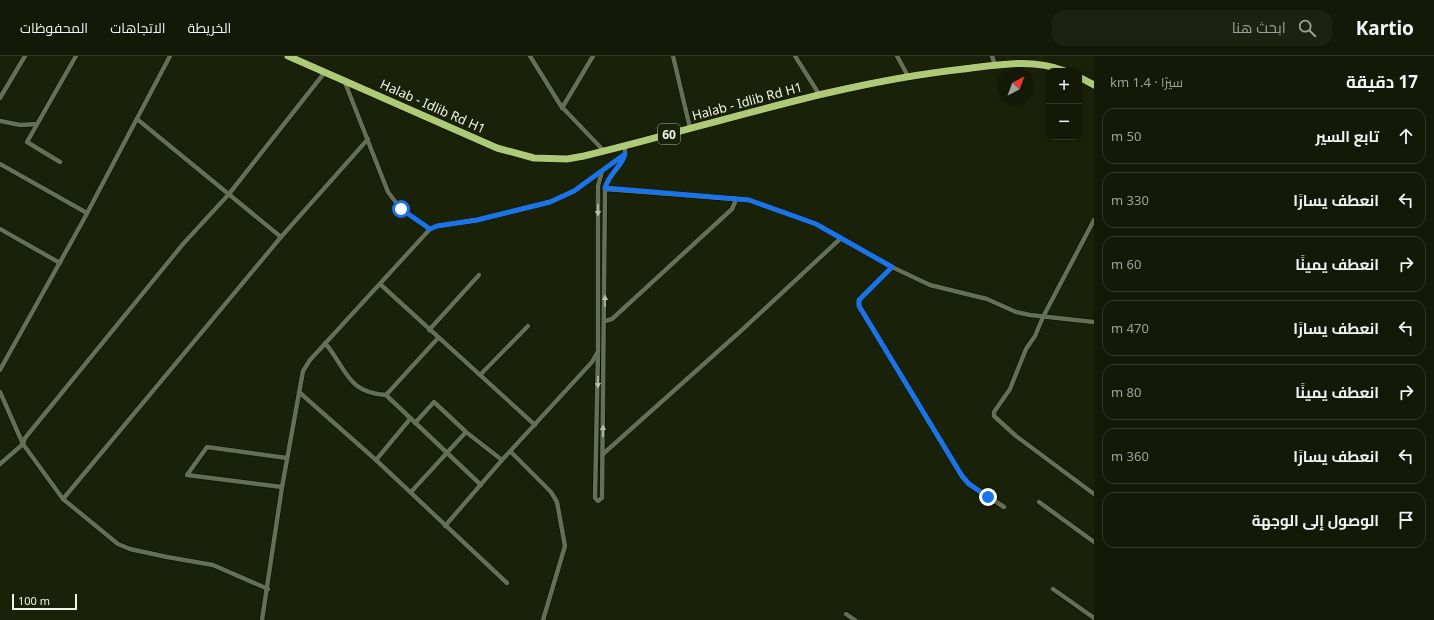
<!DOCTYPE html>
<html lang="ar">
<meta charset="utf-8">
<style>
body{margin:0;font-family:"Noto Sans",Cairo,sans-serif;background:#1c2210;color:#f1f3f6;direction:rtl}
.controls{position:absolute;right:12px;top:12px;display:grid;overflow:hidden;border-radius:8px;box-shadow:0 1px 3px #0004}
.controls button{width:36px;height:36px;display:grid;place-items:center;padding:0;border:0;border-bottom:1px solid #323828;background:#131906;color:#f1f3f6;font:20px sans-serif}
.compass{position:absolute;left:998px;top:12px;width:36px;height:36px;border-radius:50%;background:#131906;box-shadow:0 1px 3px #0004;rotate:41deg}
.scale{position:absolute;left:12px;bottom:10px;width:65px;box-sizing:border-box;padding-left:4px;border:2px solid #eef4e4;border-top:0;font-size:11px;line-height:14px;white-space:nowrap;color:#eef4e4;-webkit-text-stroke:3px #192108;paint-order:stroke}
.stop{position:absolute;width:12px;height:12px;margin:-9px;border:3px solid #1a73e8;border-radius:50%;background:#fff}
.stop.end{background:#1a73e8;border-color:#fff;box-shadow:0 1px 4px #0008}
.list{margin:0;padding:0;list-style:none}
h2{display:flex;justify-content:space-between;align-items:center;height:52px;margin:0;padding:0 16px;font-size:17px}
h2 small{font-size:13px;font-weight:400;color:#9da09b}
.list li{display:grid;grid-template-columns:26px 1fr auto;gap:12px;align-items:center;box-sizing:border-box;height:56px;margin:0 8px 8px;padding:0 8px;border:1px solid #323828;border-radius:12px}
.list b{display:block;font-size:15px;white-space:nowrap}
.list em{font-size:13px;font-style:normal;color:#9da09b}
.icon{flex:none;width:22px;height:22px;fill:none;stroke:currentColor;stroke-width:2;stroke-linecap:round;stroke-linejoin:round}
.map{position:relative;flex:none;width:1094px;height:564px;overflow:hidden;direction:ltr}
header{display:flex;align-items:center;gap:24px;box-sizing:border-box;height:56px;padding:0 20px;background:#131906;border-bottom:1px solid #323828}
header strong{font-size:19px}
nav{display:flex;gap:22px;margin-inline-start:auto;font-size:14px}
.search{width:280px;height:36px;background:#1c2210;display:flex;align-items:center;gap:10px;box-sizing:border-box;padding:0 14px;border-radius:12px;color:#9da09b;font-size:15px}
main{display:flex}
aside{flex:1;background:#131906}
.map>svg:first-child{display:block}
</style>
<header>
<strong>Kartio</strong>
<div class="search"><svg class="icon" aria-label="search" viewBox="0 0 24 24"><circle cx="10" cy="10" r="6"/><path d="M15 15l6 6"/></svg>ابحث هنا</div>
<nav><a>الخريطة</a><a>الاتجاهات</a><a>المحفوظات</a></nav>
</header>
<main>
<aside>
<h2>17 دقيقة<small>سيرًا · 1.4 km</small></h2>
<ul class="list">
<li><svg class="icon" aria-label="ahead" viewBox="0 0 24 24"><path d="M12 20V5M6 11l6-6 6 6"/></svg><div><b>تابع السير</b></div><em>50 m</em></li>
<li><svg class="icon" aria-label="left" viewBox="0 0 24 24"><path d="M17 20v-9H6M10 6l-5 5 5 5"/></svg><div><b>انعطف يسارًا</b></div><em>330 m</em></li>
<li><svg class="icon" aria-label="right" viewBox="0 0 24 24"><path d="M7 20v-9h11M14 6l5 5-5 5"/></svg><div><b>انعطف يمينًا</b></div><em>60 m</em></li>
<li><svg class="icon" aria-label="left" viewBox="0 0 24 24"><path d="M17 20v-9H6M10 6l-5 5 5 5"/></svg><div><b>انعطف يسارًا</b></div><em>470 m</em></li>
<li><svg class="icon" aria-label="right" viewBox="0 0 24 24"><path d="M7 20v-9h11M14 6l5 5-5 5"/></svg><div><b>انعطف يمينًا</b></div><em>80 m</em></li>
<li><svg class="icon" aria-label="left" viewBox="0 0 24 24"><path d="M17 20v-9H6M10 6l-5 5 5 5"/></svg><div><b>انعطف يسارًا</b></div><em>360 m</em></li>
<li><svg class="icon" aria-label="arrive" viewBox="0 0 24 24"><path d="M6 21V4h12l-3 4 3 4H6"/></svg><div><b>الوصول إلى الوجهة</b></div></li>
</ul>
</aside>
<div class="map">
<svg width="1094" height="564" viewBox="0 0 1094 564">
<rect width="100%" height="100%" fill="#192108"/>
<g fill="none" stroke-linecap="round" stroke-linejoin="round">
<g stroke="#050a00" stroke-width="5.5">
<g id="minor">
<path d="M 530,0 L 561,50 L 604,95"/>
<path d="M 673,0 L 690,72"/>
<path d="M 795,0 L 819,38"/>
<path d="M 897,0 L 908,20"/>
<path d="M 992,0 L 995,9"/>
<path d="M 344,24 L 388,136 L 401,153 L 430,173 L 437,170 L 477,164 L 550,146 L 574,135 L 625,98 L 625,90"/>
<path d="M 0,42 L 25,0"/>
<path d="M 562,52 L 593,0"/>
<path d="M 137,63 L 281,181"/>
<path d="M 0,65 L 20,69 L 37,68"/>
<path d="M 60,106 L 27,86 L 76,0"/>
<path d="M 0,108 L 87,157"/>
<path d="M 602,115 L 598,130 L 598,295 L 595,442 L 598,445 L 602,442 L 605,133 C 609,117 621,112 625,98"/>
<path d="M 605,133 L 749,144 L 816,168 L 892,211 L 930,229 L 987,243 L 1016,256 L 1030,259 L 1094,266"/>
<path d="M 1094,164 L 1043,261 L 1035,280 L 1026,293 L 1010,333 L 994,356 L 994,360 L 1016,380 L 1094,438"/>
<path d="M 0,173 L 60,207"/>
<path d="M 892,211 L 859,244 L 859,250 L 962,420 L 969,428 L 1004,451"/>
<path d="M 380,228 L 535,369"/>
<path d="M 605,265 L 612,263 L 732,153 L 735,146 L 734,142"/>
<path d="M 429,274 L 479,219"/>
<path d="M 325,287 C 347,313 347,337 386,339 L 481,429"/>
<path d="M 0,314 L 84,163 L 170,0"/>
<path d="M 480,319 L 528,270"/>
<path d="M 0,336 L 23,388 L 63,443 L 118,488 L 130,493 L 167,501 L 213,509 L 268,533"/>
<path d="M 299,336 L 376,404 L 507,527"/>
<path d="M 386,339 L 438,282"/>
<path d="M 415,367 L 434,346 L 466,376 L 502,404"/>
<path d="M 511,396 L 551,436 L 557,446 L 565,490 L 543,564"/>
<path d="M 603,398 L 743,273 L 841,182"/>
<path d="M 376,404 L 410,363"/>
<path d="M 0,408 L 23,388 L 25,382 L 183,188 L 229,138 L 325,16"/>
<path d="M 282,431 L 187,419 L 207,391 L 287,402"/>
<path d="M 411,436 L 466,376"/>
<path d="M 63,443 L 281,181 L 368,83"/>
<path d="M 1039,446 L 1094,486"/>
<path d="M 445,470 L 502,404 L 592,306 L 597,297"/>
<path d="M 1053,533 L 1094,562"/>
<path d="M 846,558 L 855,564"/>
<path d="M 262,564 L 282,431 L 303,315 L 310,304 L 430,173"/>
</g>
</g>
<g stroke="#050a00" stroke-width="8">
<g id="highway">
<path d="M 288,0 L 497,92 L 534,102 L 567,103 L 584,100 C 710,70 834,27 964,13 C 998,9 1032,2 1065,15"/>
<path d="M 1079,21 L 1094,29"/>
</g>
</g>
<use href="#minor" stroke="#656f53" stroke-width="4.5"/>
<use href="#highway" stroke="#aeca76" stroke-width="7"/>
</g>
<defs><path id="oneway-solid" d="M-6-.8H1V-3.2L6.5 0L1 3.2V.8H-6Z"/></defs>
<g fill="#b7bfaa">
<use href="#oneway-solid" transform="translate(598 154) rotate(90)"/>
<use href="#oneway-solid" transform="translate(605 245) rotate(-90)"/>
<use href="#oneway-solid" transform="translate(598 326) rotate(91)"/>
<use href="#oneway-solid" transform="translate(603 375) rotate(-89)"/>
</g>
<g fill="none" stroke-linecap="round" stroke-linejoin="round">
<path stroke="#1a73e8" stroke-width="5" d="M 401,153 L 430,173 L 437,170 L 477,164 L 550,146 L 574,135 L 625,98 C 621,112 609,117 605,132 L 749,144 L 816,168 L 892,211 L 859,244 L 859,250 L 962,420 L 969,428 L 988,441"/>
</g>
<g text-anchor="middle" dominant-baseline="central" stroke-width="4" stroke-linejoin="round" paint-order="stroke">
<rect fill="#192108" stroke="#aeb5a2" stroke-width="1" x="658" y="68" width="22" height="20" rx="3"/>
<g font-size="12" font-weight="bold" fill="#eef4e4">
<text x="669" y="78">60</text>
</g>
<g font-size="13" fill="#eef4e4" stroke="#192108">
<text transform="translate(747 45) rotate(-15)">Halab - Idlib Rd H1</text>
<text transform="translate(433 50) rotate(24)">Halab - Idlib Rd H1</text>
</g>
</g>
</svg>
<div class="controls">
<button>+</button>
<button>−</button>
</div>
<svg class="compass" viewBox="-18 -18 36 36"><path d="M0-13l5 13h-10z" fill="#e53935"/><path d="M0 13l5-13h-10z" fill="#9da09b"/></svg>
<div class="scale">100 m</div>
<div class="stop" style="left:401px;top:153px"></div>
<div class="stop end" style="left:988px;top:441px"></div>
</div>
</main>
